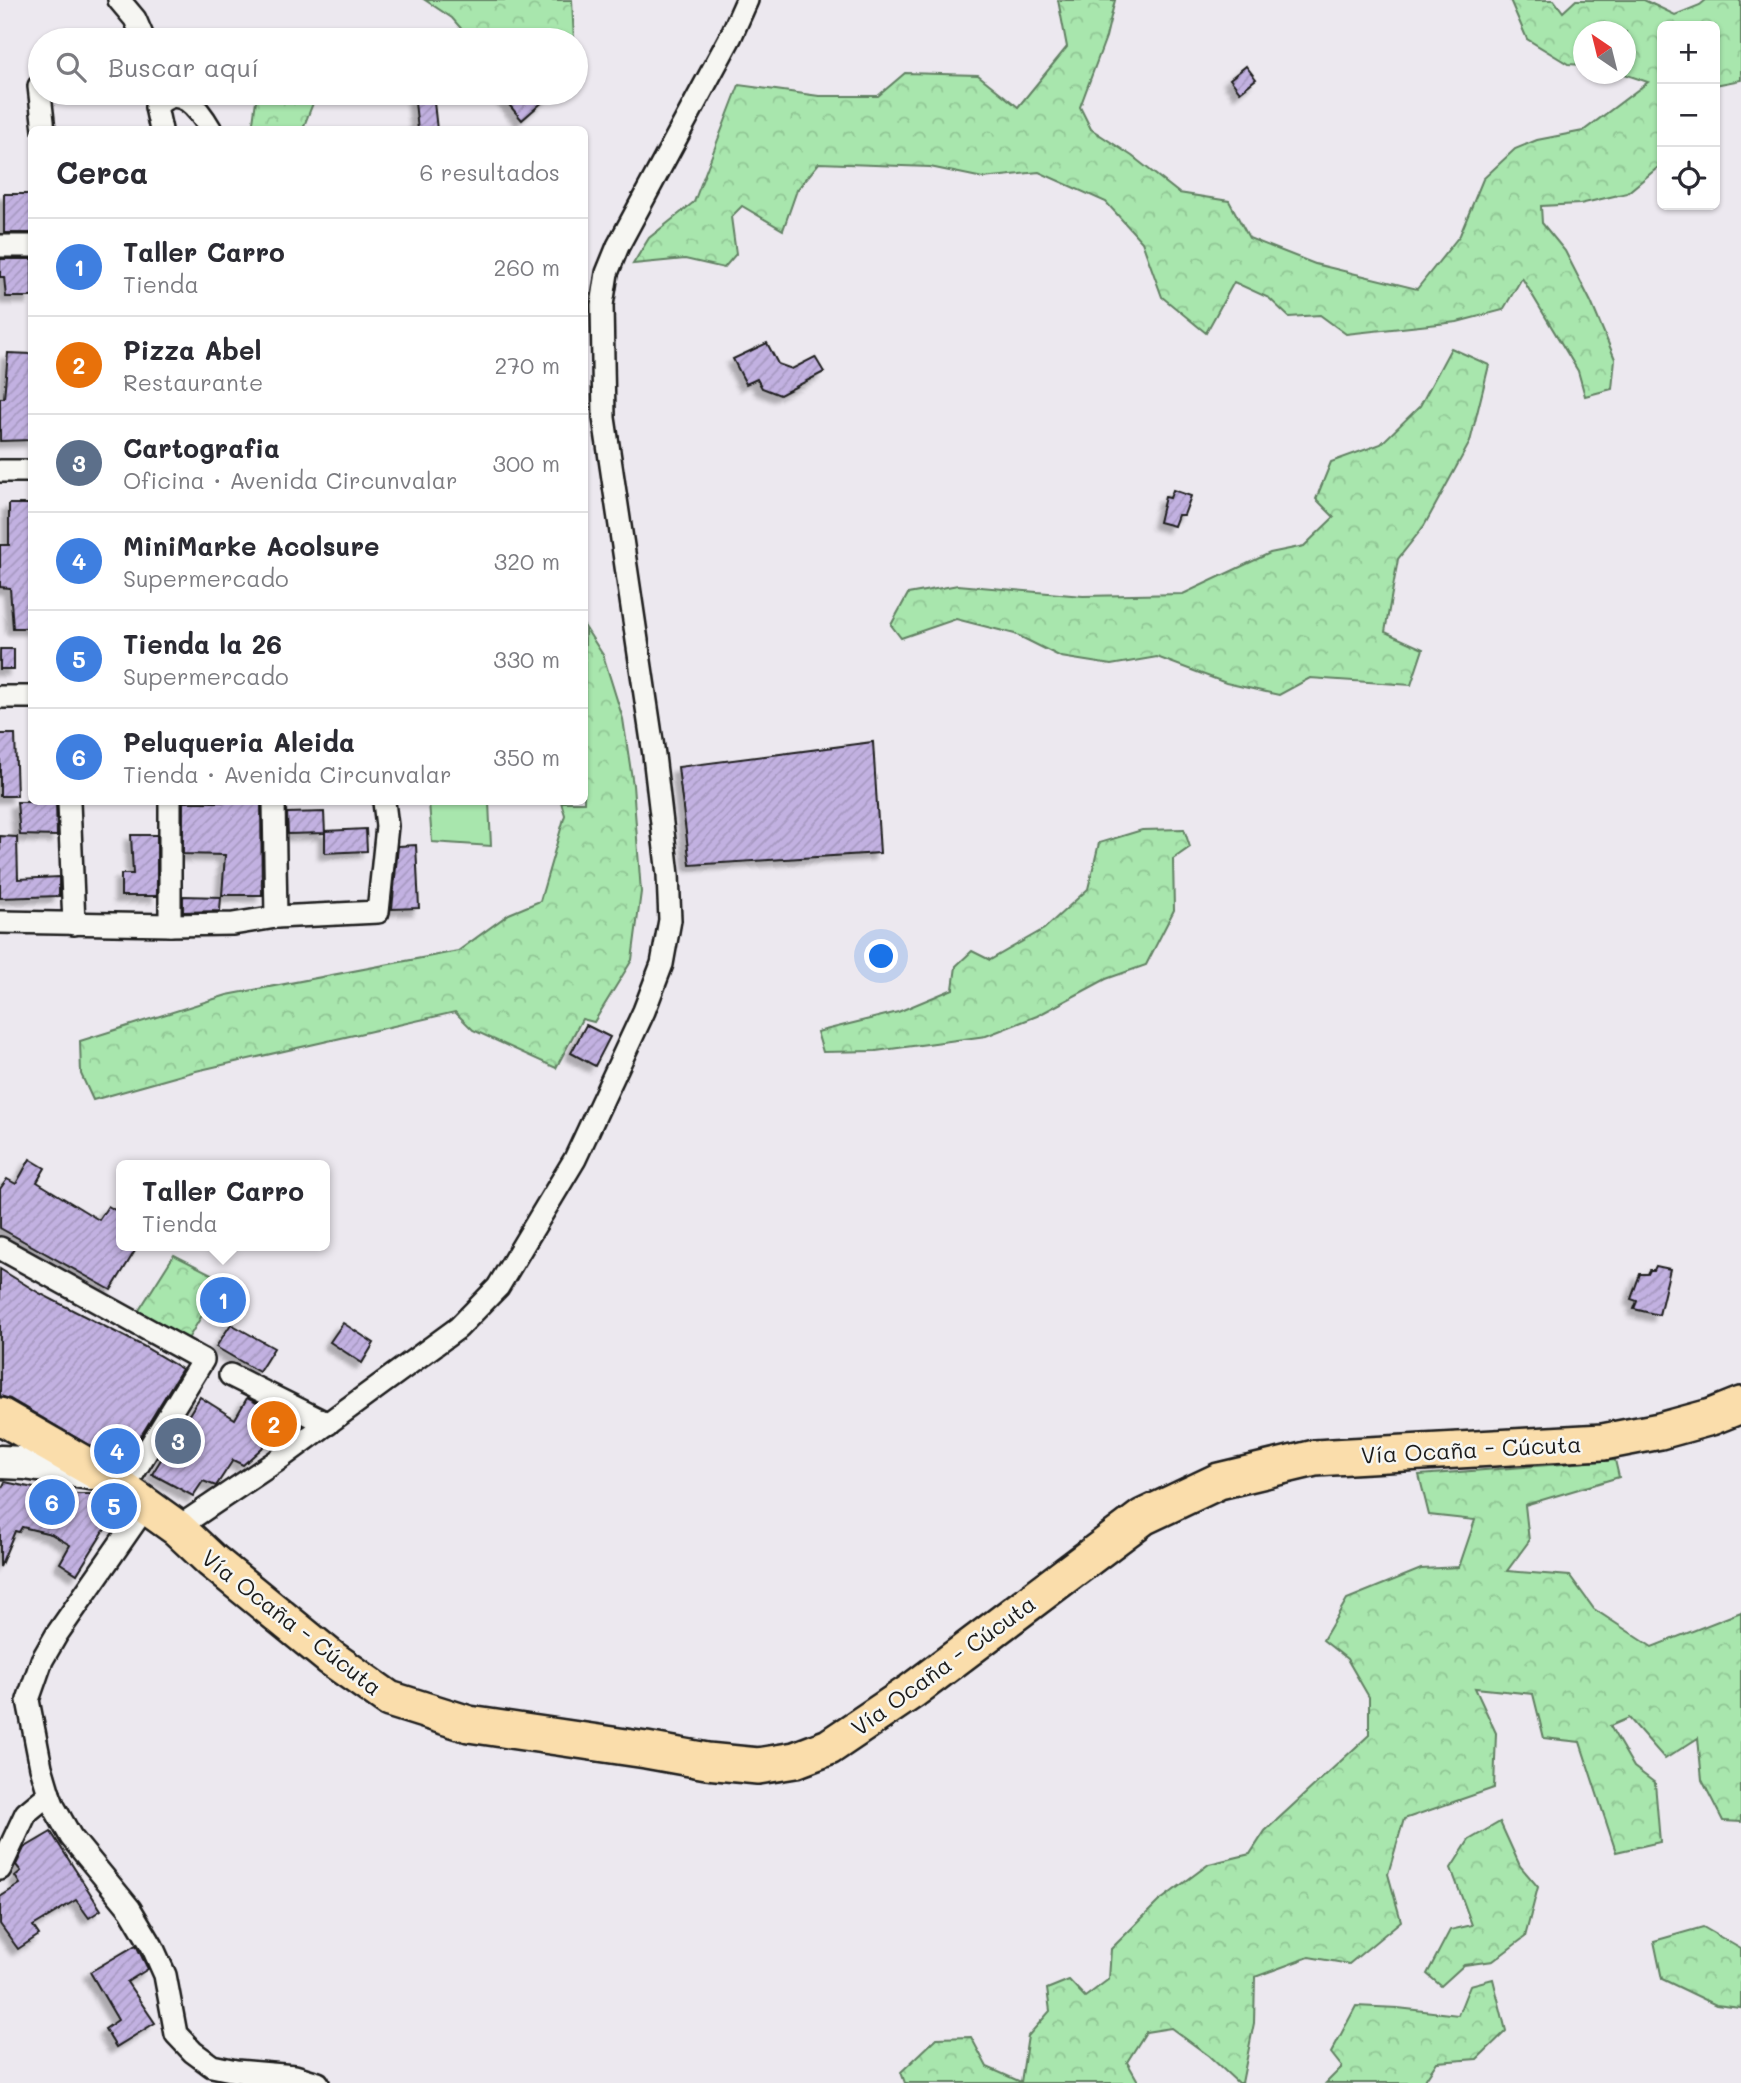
<!DOCTYPE html>
<html lang="es">
<meta charset="utf-8">
<style>
body{margin:0;font-family:Mali,sans-serif;background:#f2f2f3;color:#2b2b33}
.controls{position:absolute;right:21px;top:21px;display:grid;overflow:hidden;border-radius:10px;box-shadow:0 2px 5px #0004}
.controls button{width:63px;height:63px;display:grid;place-items:center;padding:0;border:0;border-bottom:2px solid #e1e1e2;background:#fff;color:#2b2b33;font:35px sans-serif}
.compass{position:absolute;left:1573px;top:21px;width:63px;height:63px;border-radius:50%;background:#fff;box-shadow:0 2px 5px #0004;rotate:325deg}
.you{position:absolute;left:882px;top:957px;width:24px;height:24px;margin:-18px;border:5px solid #fff;border-radius:50%;background:#1a73e8;box-shadow:0 0 0 10px #1a73e833}
.badge{display:grid;place-items:center;width:46px;height:46px;border-radius:50%;background:#c8321e;color:#fff;font-size:23px;font-weight:700}
.pin{position:absolute;translate:-50% -50%;border:4px solid #fff;box-shadow:0 2px 7px #0006}
.popup{position:absolute;left:116px;top:1160px;width:214px;height:91px;box-sizing:border-box;display:grid;place-content:center;border-radius:10px;background:#fff;filter:drop-shadow(0 2px 5px #0005);font-size:23px;white-space:nowrap;color:#7c7c81}
.popup b{font-size:26px;color:#2b2b33}
.popup::after{content:'';position:absolute;left:50%;top:100%;margin-left:-14px;border:14px solid transparent;border-top-color:#fff}
.list{margin:0;padding:0;list-style:none}
h2{display:flex;justify-content:space-between;align-items:center;height:91px;margin:0;padding:0 28px;font-size:30px}
h2 small{font-size:23px;font-weight:400;color:#7c7c81}
.list li{display:grid;grid-template-columns:46px 1fr auto;gap:21px;align-items:center;box-sizing:border-box;height:98px;padding:0 28px;border-top:2px solid #e1e1e2}
.list b{display:block;font-size:26px;white-space:nowrap}
.list p{margin:0;font-size:23px;white-space:nowrap;color:#7c7c81}
.list em{font-size:23px;font-style:normal;color:#7c7c81}
.icon{flex:none;width:38px;height:38px;fill:none;stroke:currentColor;stroke-width:2;stroke-linecap:round;stroke-linejoin:round}
.map{position:relative;flex:none;width:1741px;height:2083px;overflow:hidden}
.search{position:absolute;background:#fff;box-shadow:0 2px 5px #0004;left:28px;top:28px;width:560px;height:77px;display:flex;align-items:center;gap:18px;box-sizing:border-box;padding:0 24px;border-radius:38px;color:#7c7c81;font-size:26px}
.panel{position:absolute;background:#fff;box-shadow:0 2px 5px #0004;left:28px;top:126px;width:560px;height:679px;border-radius:10px}
.map>svg:first-child{display:block}
</style>
<div class="map">
<svg width="1741" height="2083" viewBox="0 0 1741 2083">
<defs>
<pattern id="forest-crowns" width="20" height="18" patternUnits="userSpaceOnUse" patternTransform="scale(1.75)"><rect width="20" height="18" fill="#a8e6ad"/><path d="M2 6a3 3 0 1 1 6 0M12 15a3 3 0 1 1 6 0" fill="none" stroke="#90c594"/></pattern>
<pattern id="building-hatch" width="6" height="6" patternUnits="userSpaceOnUse" patternTransform="scale(1.75)"><rect width="6" height="6" fill="#c2b1e1"/><path d="M-1 1l2-2M0 6l6-6M5 7l2-2" fill="none" stroke="#a698c0"/></pattern>
<filter id="shadow"><feDropShadow dx="-6" dy="6" stdDeviation="2" flood-color="#0004"/></filter>
</defs>
<rect width="100%" height="100%" fill="#ece8ef"/>
<filter id="ink" filterUnits="userSpaceOnUse"><feTurbulence type="fractalNoise" baseFrequency=".0143" numOctaves="2"/><feDisplacementMap in="SourceGraphic" scale="14" xChannelSelector="R" yChannelSelector="G"/><feConvolveMatrix kernelMatrix="1 2 1 2 8 2 1 2 1" color-interpolation-filters="sRGB"/></filter>
<g filter="url(#ink)">
<g fill="url(#forest-crowns)" stroke="#628164" stroke-width="2">
<path d="M 425,0 L 572,0 L 574,40 L 471,40 L 452,18 Z"/>
<path d="M 1058,0 L 1115,0 L 1106,37 L 1080,107 L 1091,129 L 1132,156 L 1179,193 L 1229,201 L 1249,238 L 1315,264 L 1417,289 L 1460,235 L 1483,179 L 1515,149 L 1537,140 L 1583,131 L 1648,82 L 1624,74 L 1626,32 L 1584,32 L 1583,65 L 1568,64 L 1527,39 L 1510,0 L 1554,0 L 1563,12 L 1576,0 L 1644,0 L 1675,15 L 1700,5 L 1706,0 L 1739,0 L 1741,2 L 1741,80 L 1715,85 L 1715,26 L 1662,26 L 1662,164 L 1627,193 L 1580,204 L 1541,206 L 1542,223 L 1565,251 L 1591,302 L 1615,359 L 1612,389 L 1585,396 L 1578,371 L 1522,278 L 1503,310 L 1457,322 L 1346,334 L 1320,315 L 1289,317 L 1269,298 L 1234,282 L 1206,333 L 1162,297 L 1142,242 L 1106,202 L 1039,172 L 983,178 L 930,167 L 819,163 L 797,190 L 783,230 L 742,206 L 731,217 L 736,254 L 724,268 L 685,259 L 633,264 L 649,238 L 694,202 L 739,85 L 819,96 L 878,96 L 905,73 L 978,75 L 1018,107 L 1067,47 Z"/>
<path d="M 257,93 L 317,93 L 304,126 L 305,129 L 252,129 Z"/>
<path d="M 1451,348 L 1489,365 L 1470,442 L 1424,526 L 1398,559 L 1385,632 L 1423,649 L 1411,685 L 1310,678 L 1279,695 L 1226,683 L 1157,657 L 1111,665 L 1061,657 L 1015,634 L 956,619 L 901,638 L 891,625 L 908,594 L 958,585 L 1083,596 L 1183,594 L 1270,553 L 1304,546 L 1334,517 L 1316,499 L 1331,462 L 1381,444 L 1420,406 Z"/>
<path d="M 585,627 L 603,655 L 623,719 L 633,785 L 641,892 L 632,960 L 594,1022 L 582,1019 L 556,1068 L 473,1030 L 455,1012 L 196,1071 L 93,1100 L 81,1074 L 80,1041 L 227,995 L 458,951 L 509,914 L 540,901 L 565,815 L 561,802 L 584,802 Z"/>
<path d="M 1184,829 L 1190,847 L 1173,859 L 1174,910 L 1146,965 L 1106,979 L 1037,1016 L 986,1036 L 876,1051 L 823,1052 L 817,1032 L 898,1012 L 953,989 L 956,966 L 972,951 L 990,960 L 1044,929 L 1088,889 L 1099,843 L 1142,830 Z"/>
<path d="M 174,1255 L 223,1280 L 188,1339 L 138,1312 Z"/>
<path d="M 1615,1460 L 1619,1477 L 1525,1505 L 1529,1541 L 1507,1571 L 1570,1576 L 1594,1609 L 1652,1647 L 1741,1612 L 1741,1822 L 1723,1821 L 1702,1780 L 1698,1738 L 1665,1759 L 1629,1718 L 1610,1726 L 1634,1767 L 1655,1783 L 1660,1842 L 1616,1852 L 1580,1742 L 1544,1738 L 1533,1694 L 1475,1688 L 1496,1733 L 1494,1788 L 1404,1819 L 1388,1874 L 1401,1921 L 1349,1964 L 1309,1957 L 1255,1977 L 1254,2023 L 1242,2083 L 1238,2083 L 1209,2056 L 1171,2028 L 1146,2032 L 1127,2062 L 1139,2083 L 905,2083 L 901,2072 L 937,2038 L 971,2037 L 987,2067 L 1021,2082 L 1028,2036 L 1050,2011 L 1047,1989 L 1069,1980 L 1085,1997 L 1109,1979 L 1111,1949 L 1158,1902 L 1209,1864 L 1250,1854 L 1265,1831 L 1369,1735 L 1369,1697 L 1347,1659 L 1323,1640 L 1347,1599 L 1421,1569 L 1459,1567 L 1475,1520 L 1429,1515 L 1419,1475 Z"/>
<path d="M 1500,1822 L 1520,1866 L 1538,1887 L 1525,1937 L 1493,1961 L 1464,1965 L 1441,1986 L 1427,1974 L 1450,1930 L 1472,1925 L 1451,1868 L 1469,1840 Z"/>
<path d="M 1703,1927 L 1741,1949 L 1741,2008 L 1716,2005 L 1662,1979 L 1654,1941 Z"/>
<path d="M 1493,1979 L 1506,2031 L 1477,2059 L 1437,2062 L 1423,2083 L 1326,2083 L 1342,2067 L 1331,2053 L 1356,2006 L 1398,2008 L 1458,2015 L 1470,1985 Z"/>
</g>
<path fill="#a8e6ad" stroke="#628164" stroke-width="2" d="M 429,802 L 489,802 L 491,846 L 432,842 Z"/>
<g fill="url(#building-hatch)" stroke="#1c1c1c" stroke-width="2" filter="url(#shadow)">
<path d="M 1246,66 L 1256,79 L 1240,92 L 1230,79 Z"/>
<path d="M 414,93 L 433,93 L 437,130 L 418,130 Z"/>
<path d="M 499,93 L 553,93 L 522,120 Z"/>
<rect x="4" y="194" width="28" height="39"/>
<path d="M 0,259 L 32,259 L 32,297 L 6,297 L 4,277 L 0,277 Z"/>
<path d="M 767,343 L 778,364 L 792,369 L 815,357 L 824,372 L 780,395 L 762,388 L 757,379 L 746,384 L 733,359 Z"/>
<path d="M 8,353 L 32,354 L 32,440 L 0,441 L 0,398 L 4,398 Z"/>
<path d="M 1173,490 L 1191,496 L 1184,515 L 1178,515 L 1174,526 L 1159,522 L 1165,497 L 1170,498 Z"/>
<path d="M 9,504 L 32,504 L 32,628 L 13,628 L 10,588 L 0,587 L 0,545 L 9,545 Z"/>
<rect x="0" y="649" width="14" height="20"/>
<path d="M 0,734 L 15,734 L 17,796 L 0,796 Z"/>
<path d="M 873,742 L 880,853 L 690,865 L 678,767 Z"/>
<path d="M 17,802 L 56,802 L 57,836 L 20,835 Z"/>
<path d="M 183,802 L 261,802 L 262,895 L 222,895 L 225,855 L 183,854 Z"/>
<path d="M 324,812 L 325,833 L 288,834 L 287,813 Z"/>
<path d="M 366,829 L 367,851 L 325,853 L 325,831 Z"/>
<path d="M 131,835 L 157,835 L 157,896 L 121,896 L 121,874 L 133,874 Z"/>
<path d="M 0,836 L 17,837 L 18,879 L 59,877 L 59,896 L 0,898 Z"/>
<path d="M 416,845 L 419,908 L 392,909 L 398,846 Z"/>
<path d="M 183,896 L 221,897 L 220,911 L 183,912 Z"/>
<path d="M 586,1025 L 610,1037 L 595,1066 L 571,1053 Z"/>
<path d="M 30,1159 L 45,1168 L 37,1182 L 99,1220 L 108,1206 L 122,1214 L 122,1246 L 138,1246 L 111,1290 L 0,1228 L 0,1189 L 7,1179 L 16,1184 Z"/>
<path d="M 1656,1266 L 1670,1269 L 1659,1315 L 1634,1309 L 1637,1301 L 1631,1299 L 1640,1274 L 1648,1274 L 1650,1270 L 1654,1270 Z"/>
<path d="M 0,1269 L 39,1293 L 143,1346 L 182,1369 L 123,1465 L 10,1399 L 0,1396 Z"/>
<path d="M 343,1323 L 374,1343 L 362,1363 L 330,1342 Z"/>
<path d="M 231,1324 L 274,1348 L 259,1372 L 216,1347 Z"/>
<path d="M 200,1397 L 235,1419 L 247,1398 L 286,1418 L 262,1448 L 243,1465 L 233,1460 L 216,1486 L 203,1481 L 193,1496 L 152,1474 Z"/>
<path d="M 5,1482 L 62,1494 L 90,1494 L 117,1510 L 77,1574 L 60,1563 L 70,1545 L 51,1534 L 22,1527 L 19,1532 L 15,1531 L 0,1567 L 0,1492 Z"/>
<path d="M 51,1832 L 101,1910 L 89,1918 L 76,1900 L 33,1926 L 39,1935 L 18,1949 L 0,1924 L 0,1897 L 20,1884 L 15,1876 L 21,1871 L 16,1865 L 24,1848 Z"/>
<path d="M 136,1945 L 148,1969 L 127,1982 L 155,2023 L 116,2047 L 105,2029 L 118,2020 L 90,1972 Z"/>
</g>
<g fill="none" stroke-linecap="round" stroke-linejoin="round">
<g stroke="#1c1c1c" stroke-width="26">
<g id="street">
<path d="M 119,0 L 135,19 L 144,40"/>
<path d="M 39,86 L 44,130"/>
<path d="M 161,130 L 156,107 C 179,81 199,109 211,130"/>
<path d="M 0,246 L 32,246"/>
<path d="M 0,471 L 32,471"/>
<path d="M 0,697 L 32,697"/>
<path d="M 69,802 L 74,924"/>
<path d="M 274,802 L 276,917"/>
<path d="M 0,922 L 170,925 L 233,924 L 276,917 L 378,912 L 387,826 L 384,802"/>
<path d="M 170,925 L 170,802"/>
<path d="M 0,1248 L 203,1360 L 123,1490"/>
<path d="M 230,1375 L 328,1424"/>
<path d="M 146,1506 L 57,1634 L 42,1660 L 28,1700 L 41,1767 L 49,1794 L 54,1807 L 71,1837 L 130,1909 L 152,1946 L 165,1975 L 176,2034 L 193,2052 L 212,2066 L 236,2071 L 295,2076 L 318,2083"/>
<path d="M 177,1528 L 275,1462 L 458,1328 L 498,1287 L 575,1159 L 644,1011 L 662,964 L 670,920 L 668,875 L 654,755 L 604,418 L 602,305 L 607,273 L 618,246 L 731,36 L 747,0"/>
<path d="M 0,1869 L 26,1813 L 49,1794"/>
</g>
</g>
<g stroke="#1c1c1c" stroke-width="37">
<path id="secondary" d="M 0,1462 L 25,1463 L 96,1474"/>
</g>
<g stroke="#1c1c1c" stroke-width="40">
<path id="primary" d="M 0,1416 L 103,1475 L 177,1528 L 211,1560 L 331,1658 L 389,1699 L 469,1724 L 646,1750 L 707,1761 L 758,1766 L 795,1760 L 829,1747 L 912,1691 L 1143,1517 L 1219,1481 L 1315,1458 L 1603,1442 L 1660,1431 L 1711,1417 L 1741,1405"/>
</g>
<use href="#street" stroke="#f6f6f2" stroke-width="21"/>
<use href="#secondary" stroke="#f6f6f2" stroke-width="32"/>
<use href="#primary" stroke="#faddab" stroke-width="35"/>
</g>
</g>
<g text-anchor="middle" dominant-baseline="central" stroke-width="5" stroke-linejoin="round" paint-order="stroke">
<g font-size="23" fill="#1c1c1c" stroke="#f6f6f2">
<text transform="translate(1471 1449) rotate(-3)">Vía Ocaña - Cúcuta</text>
<text transform="translate(292 1622) rotate(38)">Vía Ocaña - Cúcuta</text>
<text transform="translate(943 1665) rotate(-36)">Vía Ocaña - Cúcuta</text>
</g>
</g>
</svg>
<div class="controls">
<button>+</button>
<button>−</button>
<button><svg class="icon" aria-label="locate" viewBox="0 0 24 24"><circle cx="12" cy="12" r="6"/><path d="M12 2v4M12 18v4M2 12h4M18 12h4"/></svg></button>
</div>
<svg class="compass" viewBox="-18 -18 36 36"><path d="M0-13l5 13h-10z" fill="#e53935"/><path d="M0 13l5-13h-10z" fill="#7c7c81"/></svg>
<div class="you"></div>
<div class="pin badge" style="left:223px;top:1300px;background:#3f7fe0">1</div>
<div class="popup"><b>Taller Carro</b>Tienda</div>
<div class="pin badge" style="left:274px;top:1424px;background:#e8710a">2</div>
<div class="pin badge" style="left:178px;top:1441px;background:#5c6f8a">3</div>
<div class="pin badge" style="left:117px;top:1451px;background:#3f7fe0">4</div>
<div class="pin badge" style="left:114px;top:1506px;background:#3f7fe0">5</div>
<div class="pin badge" style="left:52px;top:1502px;background:#3f7fe0">6</div>
<div class="search"><svg class="icon" aria-label="search" viewBox="0 0 24 24"><circle cx="10" cy="10" r="6"/><path d="M15 15l6 6"/></svg>Buscar aquí</div>
<section class="panel">
<h2>Cerca<small>6 resultados</small></h2>
<ul class="list">
<li><span class="badge" style="background:#3f7fe0">1</span><div><b>Taller Carro</b><p>Tienda</p></div><em>260 m</em></li>
<li><span class="badge" style="background:#e8710a">2</span><div><b>Pizza Abel</b><p>Restaurante</p></div><em>270 m</em></li>
<li><span class="badge" style="background:#5c6f8a">3</span><div><b>Cartografia</b><p>Oficina · Avenida Circunvalar</p></div><em>300 m</em></li>
<li><span class="badge" style="background:#3f7fe0">4</span><div><b>MiniMarke Acolsure</b><p>Supermercado</p></div><em>320 m</em></li>
<li><span class="badge" style="background:#3f7fe0">5</span><div><b>Tienda la 26</b><p>Supermercado</p></div><em>330 m</em></li>
<li><span class="badge" style="background:#3f7fe0">6</span><div><b>Peluqueria Aleida</b><p>Tienda · Avenida Circunvalar</p></div><em>350 m</em></li>
</ul>
</section>
</div>
